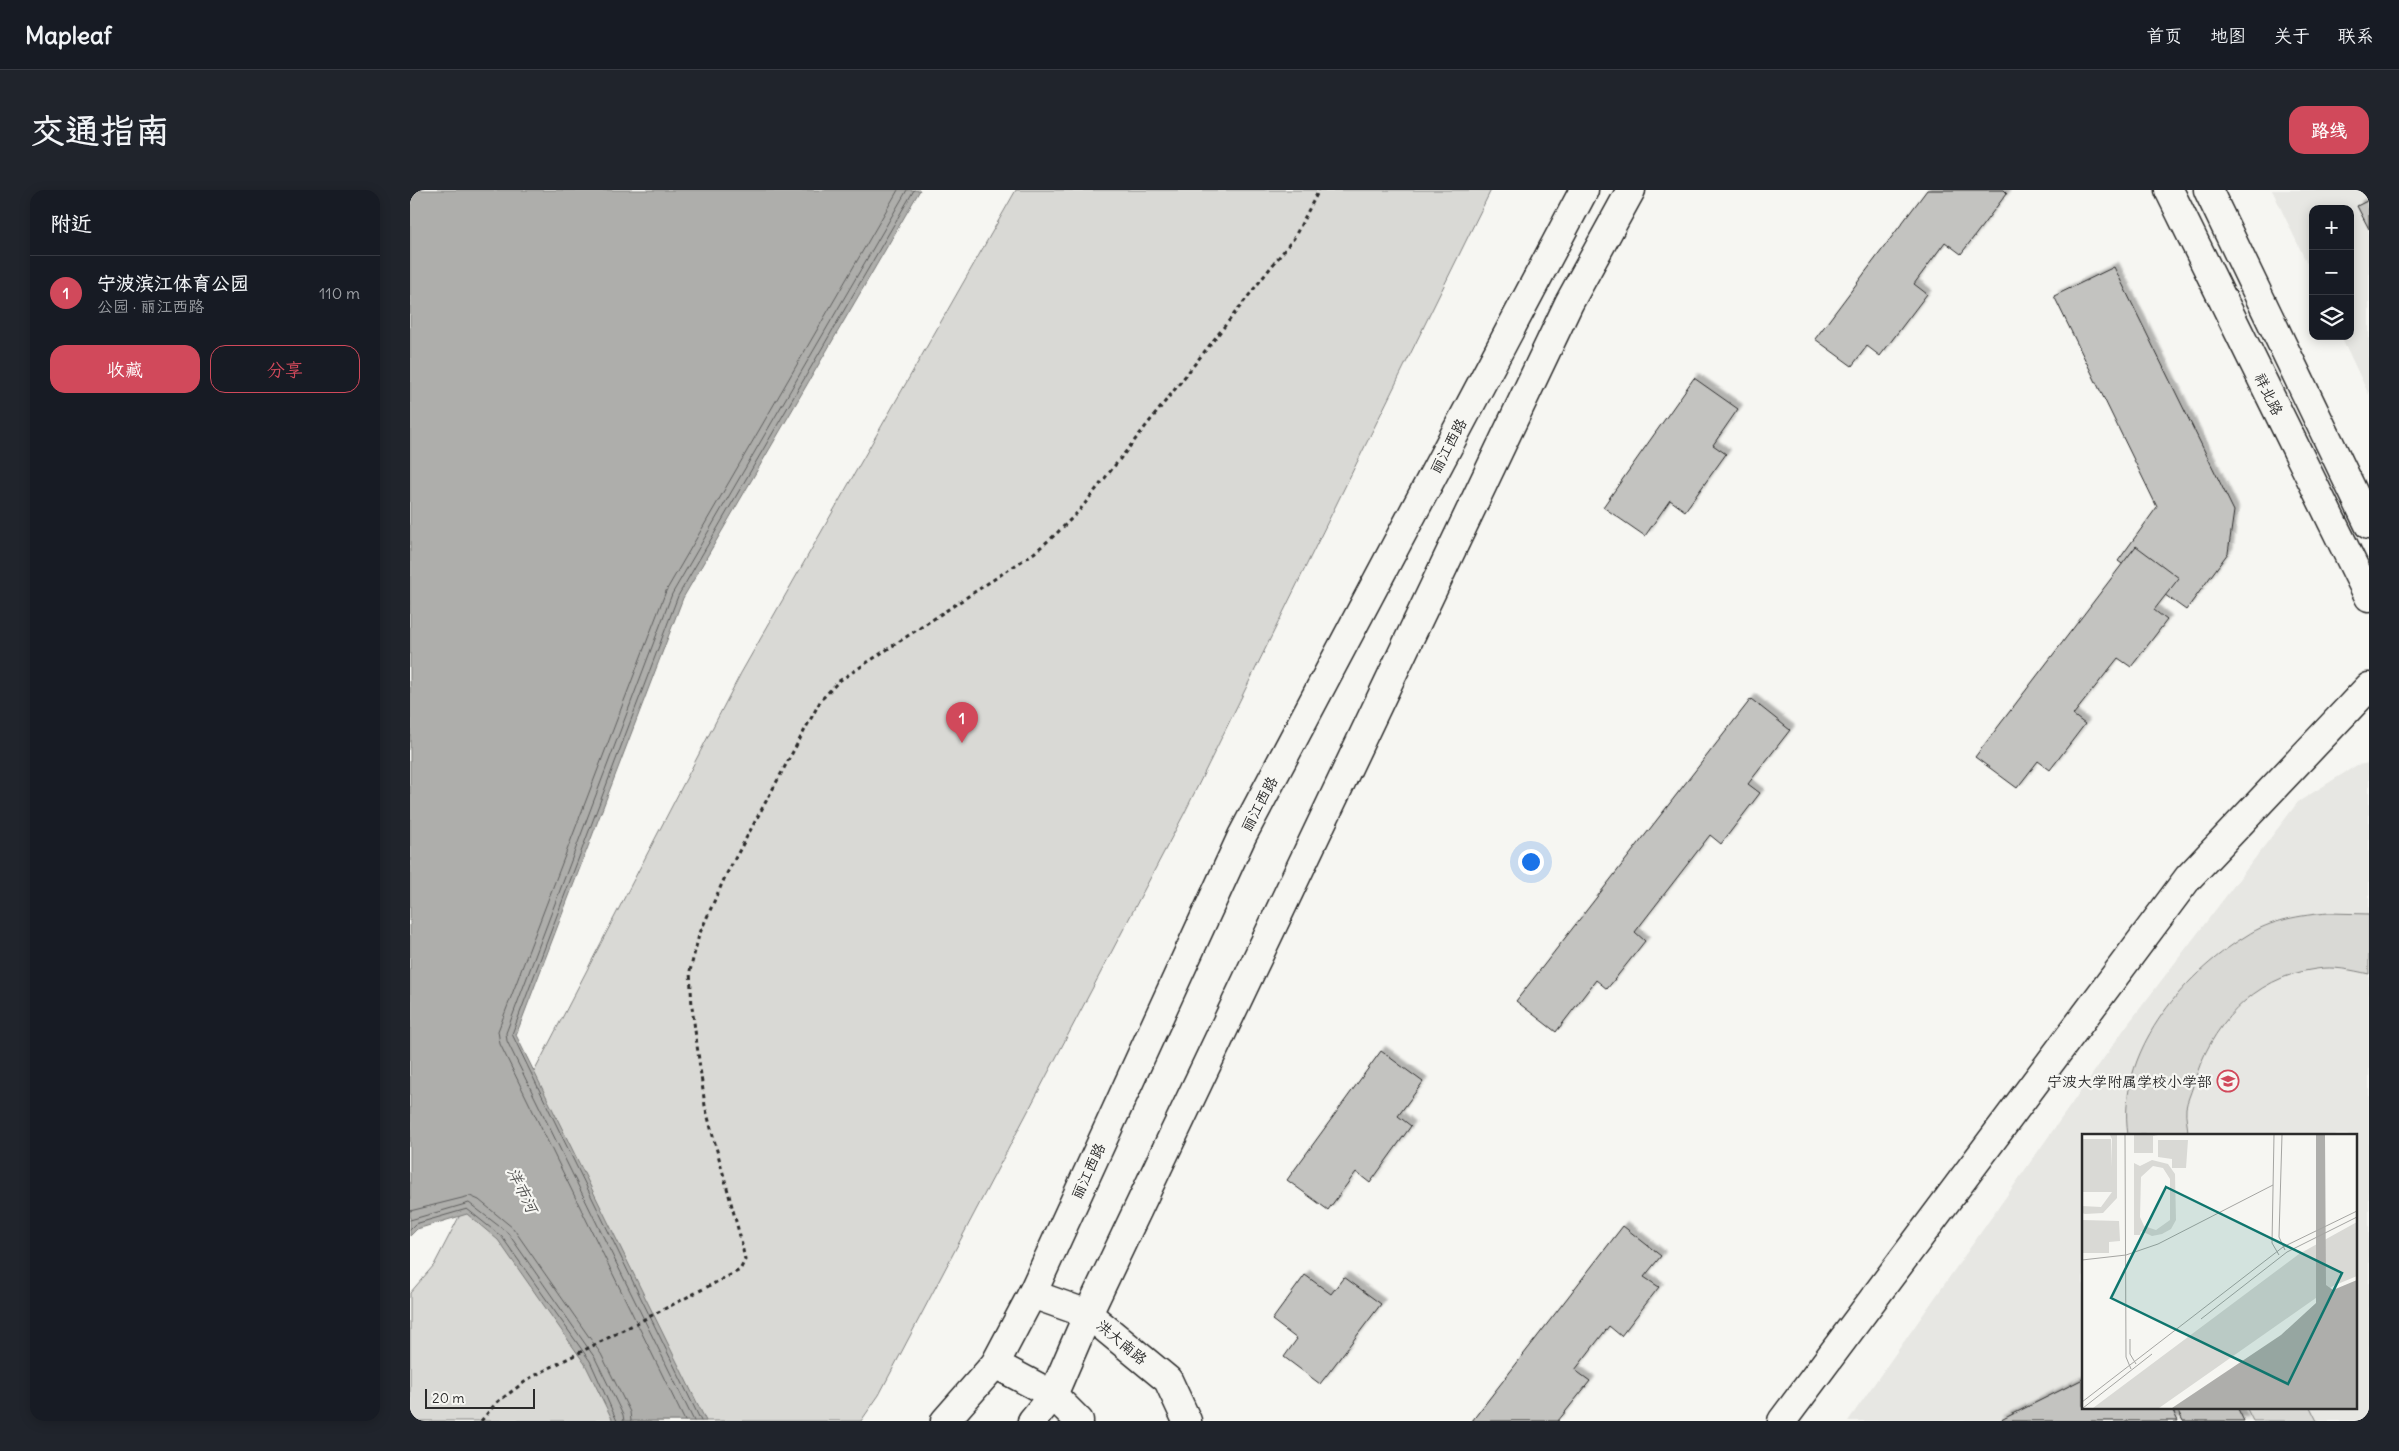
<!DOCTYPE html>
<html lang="zh">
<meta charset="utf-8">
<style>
body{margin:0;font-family:Delius,"LXGW WenKai TC",sans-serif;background:#20242c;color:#f1f3f6}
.controls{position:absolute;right:15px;top:15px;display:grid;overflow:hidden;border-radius:10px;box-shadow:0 2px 12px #0003}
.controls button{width:45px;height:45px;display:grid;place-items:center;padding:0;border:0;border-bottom:1px solid #363941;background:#171b24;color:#f1f3f6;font:25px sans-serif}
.scale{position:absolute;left:15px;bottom:12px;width:110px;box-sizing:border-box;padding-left:5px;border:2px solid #2b2b2b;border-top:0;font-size:14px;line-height:18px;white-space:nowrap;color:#2b2b2b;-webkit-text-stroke:4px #f6f6f2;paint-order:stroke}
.you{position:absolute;left:1120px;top:671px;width:18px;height:18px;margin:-12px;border:4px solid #fff;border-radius:50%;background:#1a73e8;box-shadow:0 0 0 8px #1a73e833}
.badge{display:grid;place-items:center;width:32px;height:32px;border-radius:50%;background:#d1495b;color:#fff;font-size:16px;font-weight:700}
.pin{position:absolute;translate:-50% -41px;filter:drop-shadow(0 1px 2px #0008)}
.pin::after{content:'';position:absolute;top:26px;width:18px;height:15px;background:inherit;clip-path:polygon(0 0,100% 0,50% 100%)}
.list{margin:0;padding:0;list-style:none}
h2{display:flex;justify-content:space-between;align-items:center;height:65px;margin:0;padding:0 20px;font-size:21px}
h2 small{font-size:16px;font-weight:400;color:#9ea1a6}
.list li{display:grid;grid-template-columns:32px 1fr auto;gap:15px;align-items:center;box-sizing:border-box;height:75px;padding:0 20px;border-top:1px solid #363941}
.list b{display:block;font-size:19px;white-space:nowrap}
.list p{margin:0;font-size:16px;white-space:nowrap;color:#9ea1a6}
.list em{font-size:16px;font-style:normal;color:#9ea1a6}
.actions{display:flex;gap:10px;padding:15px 20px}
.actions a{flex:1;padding:11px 0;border:1px solid #d1495b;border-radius:15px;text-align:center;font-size:18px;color:#d1495b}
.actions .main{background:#d1495b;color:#fff}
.icon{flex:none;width:28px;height:28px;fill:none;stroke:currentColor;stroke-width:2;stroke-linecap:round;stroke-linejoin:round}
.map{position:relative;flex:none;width:1959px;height:1231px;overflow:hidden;border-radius:15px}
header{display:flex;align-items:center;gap:30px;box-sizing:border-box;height:70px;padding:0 25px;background:#171b24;border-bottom:1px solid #363941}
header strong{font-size:24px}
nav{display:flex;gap:28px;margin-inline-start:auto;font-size:18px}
.intro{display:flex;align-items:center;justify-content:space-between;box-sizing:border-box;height:120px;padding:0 30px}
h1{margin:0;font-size:35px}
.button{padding:12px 22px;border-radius:15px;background:#d1495b;color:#fff;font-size:18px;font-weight:700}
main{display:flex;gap:30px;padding:0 30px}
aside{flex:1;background:#171b24;border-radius:15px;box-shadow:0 2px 12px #0003}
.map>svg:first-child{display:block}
</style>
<header>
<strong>Mapleaf</strong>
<nav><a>首页</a><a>地图</a><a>关于</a><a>联系</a></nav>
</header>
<div class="intro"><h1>交通指南</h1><a class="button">路线</a></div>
<main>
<aside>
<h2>附近<small></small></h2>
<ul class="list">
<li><span class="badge">1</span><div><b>宁波滨江体育公园</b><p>公园 · 丽江西路</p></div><em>110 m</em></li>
</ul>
<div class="actions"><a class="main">收藏</a><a>分享</a></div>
</aside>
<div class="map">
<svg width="1959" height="1231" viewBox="0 0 1959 1231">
<defs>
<filter id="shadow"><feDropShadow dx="4.5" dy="-4.5" stdDeviation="1" flood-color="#0004"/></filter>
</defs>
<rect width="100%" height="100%" fill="#f6f6f2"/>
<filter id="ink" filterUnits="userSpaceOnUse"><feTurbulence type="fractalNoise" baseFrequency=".02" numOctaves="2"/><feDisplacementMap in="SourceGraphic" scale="10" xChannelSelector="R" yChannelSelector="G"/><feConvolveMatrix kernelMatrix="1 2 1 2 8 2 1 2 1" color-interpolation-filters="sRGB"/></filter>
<g filter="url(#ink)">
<g fill="#e7e7e3" fill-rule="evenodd">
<path d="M 1862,0 L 1959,0 L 1959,205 L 1931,146 L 1940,146 L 1940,19 L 1903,19 L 1903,86 Z"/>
<path d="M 1959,573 L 1959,1231 L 1438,1231 L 1715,838 L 1888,612 L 1947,575 ZM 1673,945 L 1945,945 L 1945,1217 L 1673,1217 Z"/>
</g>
<g fill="#d9d9d5" stroke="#828280">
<path d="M 606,0 L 1081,0 L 775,622 L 469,1205 L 451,1231 L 0,1231 L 0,1103 L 24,1075 L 331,483 Z"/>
<path d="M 1919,723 L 1959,724 L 1959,784 C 1941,780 1924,776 1906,779 C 1843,787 1799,837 1783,896 C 1781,903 1777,911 1776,918 C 1775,926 1778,936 1778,945 L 1718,945 C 1706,864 1771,786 1836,746 C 1860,730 1891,725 1919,723 Z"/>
<path d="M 1836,1217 L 1900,1217 L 1907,1231 L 1843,1231 Z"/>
</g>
<path fill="#aeaeab" stroke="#7a7a78" d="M 0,0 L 510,0 L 273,408 L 106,845 L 296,1231 L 203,1231 L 175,1174 L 88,1050 L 57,1024 L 7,1039 L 0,1046 Z"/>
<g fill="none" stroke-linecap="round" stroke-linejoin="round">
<g stroke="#5f5f5e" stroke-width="1">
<path d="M 0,1021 L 60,1006 L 69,1010 L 103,1038 L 191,1164 L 220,1222 L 221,1231"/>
<path d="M 0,1030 L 59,1013 L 98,1043 L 185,1168 L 213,1225 L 214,1231"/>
<path d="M 0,1039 L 5,1034 L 57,1019 L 92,1047 L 180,1171 L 207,1231"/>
<path d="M 275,1231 L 90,854 L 88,841 L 256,401 L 488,0"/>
<path d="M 284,1231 L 97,851 L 96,843 L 262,404 L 497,0"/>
<path d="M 291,1231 L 102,844 L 268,406 L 504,0"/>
</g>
</g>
<g fill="#c3c3c0" stroke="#2b2b2b" filter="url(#shadow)">
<path d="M 1517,0 L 1594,0 L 1597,3 L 1551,64 L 1535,52 L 1504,94 L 1517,104 L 1470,166 L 1457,156 L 1442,176 L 1405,149 Z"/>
<path d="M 1959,10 L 1959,39 L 1947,16 Z"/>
<path d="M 1704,77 L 1824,321 L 1818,363 L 1776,420 L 1708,371 L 1747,317 L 1644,106 Z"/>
<path d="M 1284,188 L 1328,219 L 1303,255 L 1316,264 L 1275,321 L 1260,310 L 1235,346 L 1193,317 Z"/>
<path d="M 1726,356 L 1769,388 L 1744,420 L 1757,430 L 1721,477 L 1708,468 L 1663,525 L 1675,534 L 1640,580 L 1628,571 L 1607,598 L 1565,567 Z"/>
<path d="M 1341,509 L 1380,540 L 1338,594 L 1350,603 L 1311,654 L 1300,645 L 1225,742 L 1235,751 L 1197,799 L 1186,790 L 1146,842 L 1106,811 Z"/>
<path d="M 971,861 L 1013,892 L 988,926 L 1001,936 L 960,993 L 946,982 L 918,1020 L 877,990 Z"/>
<path d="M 1213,1036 L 1251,1066 L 1234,1087 L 1249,1097 L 1211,1146 L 1199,1136 L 1165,1180 L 1180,1191 L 1148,1231 L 1062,1231 Z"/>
<path d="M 895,1085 L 921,1104 L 934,1087 L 971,1114 L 910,1194 L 874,1167 L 887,1149 L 862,1130 Z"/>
<path d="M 1673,1189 L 1673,1217 L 1761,1217 L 1768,1231 L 1589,1231 Z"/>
<path d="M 1766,1217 L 1827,1217 L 1834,1231 L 1773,1231 Z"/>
</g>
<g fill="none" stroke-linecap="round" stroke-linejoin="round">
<g stroke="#2b2b2b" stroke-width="31">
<g id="tertiary">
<path d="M 1759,0 L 1959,407"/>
<path d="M 1798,0 L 1959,335"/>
<path d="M 1372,1231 L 1778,688 L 1959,497"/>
</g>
</g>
<g stroke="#2b2b2b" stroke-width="31">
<g id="secondary">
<path d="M 622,1104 L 678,1124 L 758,1190 L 777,1231"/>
<path d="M 585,1174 L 643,1205 L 669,1231"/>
<path d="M 535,1231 L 585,1174 L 622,1104 L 832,646 L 1174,0"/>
<path d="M 622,1231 L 643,1205 L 678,1124 L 1159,113 L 1221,0"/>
</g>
</g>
<path stroke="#2b2b2b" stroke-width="3" stroke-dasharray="4 4" stroke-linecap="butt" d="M 71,1231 L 86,1213 L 120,1188 L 330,1080 L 335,1070 L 331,1050 L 295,916 L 282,817 L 280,781 L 289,745 L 315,687 L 411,510 L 429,491 L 624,363 L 646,344 L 669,321 L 884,48 L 909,0"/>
<use href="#tertiary" stroke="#f6f6f2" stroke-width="28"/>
<use href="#secondary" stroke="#f6f6f2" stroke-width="28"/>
</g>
</g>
<defs>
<g id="school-ring" transform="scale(1.125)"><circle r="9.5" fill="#f6f6f2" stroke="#d1495b" stroke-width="1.5"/><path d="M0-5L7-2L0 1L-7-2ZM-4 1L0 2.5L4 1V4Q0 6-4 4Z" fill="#d1495b"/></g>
</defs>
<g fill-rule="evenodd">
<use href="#school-ring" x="1818" y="891"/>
</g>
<g text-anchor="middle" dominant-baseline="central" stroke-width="4.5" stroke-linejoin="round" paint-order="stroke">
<g font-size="15" fill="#2b2b2b" stroke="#f6f6f2">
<text transform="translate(1859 204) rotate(64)">祥北路</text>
<text transform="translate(1038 256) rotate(-62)">丽江西路</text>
<text transform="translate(849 614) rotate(-62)">丽江西路</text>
<text transform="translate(678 981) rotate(-65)">丽江西路</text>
<text transform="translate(712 1152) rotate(40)">洪大南路</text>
</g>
<g font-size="15" fill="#2b2b2b" stroke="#f6f6f2" text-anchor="end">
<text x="1802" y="891">宁波大学附属学校小学部</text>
</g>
<g font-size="16" font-style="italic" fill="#525251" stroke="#f6f6f2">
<text transform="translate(113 1000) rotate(64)">洋市河</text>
</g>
</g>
<g transform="translate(1672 944)">
<rect width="275" height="275" fill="#f6f6f2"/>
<path d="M 28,1 L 35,1 L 35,64 L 21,79 L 3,80 L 0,79 L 0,72 L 19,73 L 30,58 L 0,58 L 0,5 L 29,5 L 29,33 L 30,5 ZM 52,1 L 76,1 L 71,2 L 71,19 L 52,19 ZM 76,6 L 106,6 L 104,34 L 90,34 L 90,25 L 76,23 ZM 70,26 L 86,30 L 93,40 L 94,86 L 89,95 L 80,100 L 70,102 L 59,97 L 58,101 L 52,101 L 52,29 L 58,32 ZM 71,32 L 81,34 L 88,45 L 88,86 L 74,96 L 62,92 L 58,83 L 59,43 ZM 0,86 L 37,87 L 38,107 L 27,108 L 27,119 L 0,119 ZM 275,88 L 275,142 L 251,152 L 77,274 L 11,274 L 217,120 Z" fill="#d9d9d5" fill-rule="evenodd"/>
<path d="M 234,1 L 243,1 L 244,151 L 251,156 L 275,146 L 275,274 L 90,274 L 199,201 L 234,169 Z" fill="#aeaeab"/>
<path fill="none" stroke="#a5a5a2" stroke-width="1" d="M 43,1 L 44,223 L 49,235M 192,1 L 190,109 L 197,121M 200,1 L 197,103 L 203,116M 0,126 L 44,121 L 76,110 L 191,51M 119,185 L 205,118 L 275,83M 48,205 L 48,220 L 54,230M 0,268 L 201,113 L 275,77M 1,274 L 70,220"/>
<path fill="#0f766e" fill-opacity="0.15" stroke="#0f766e" stroke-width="2.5" d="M 84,53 L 260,139 L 206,250 L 29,164 Z"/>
<rect width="275" height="275" fill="none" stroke="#2b2b2b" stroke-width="2.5"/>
</g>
</svg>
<div class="controls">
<button>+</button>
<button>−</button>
<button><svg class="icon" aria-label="layers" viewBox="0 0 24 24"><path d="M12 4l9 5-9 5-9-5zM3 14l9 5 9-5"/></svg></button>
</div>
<div class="scale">20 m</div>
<div class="you"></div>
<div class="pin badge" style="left:552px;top:553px">1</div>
</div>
</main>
